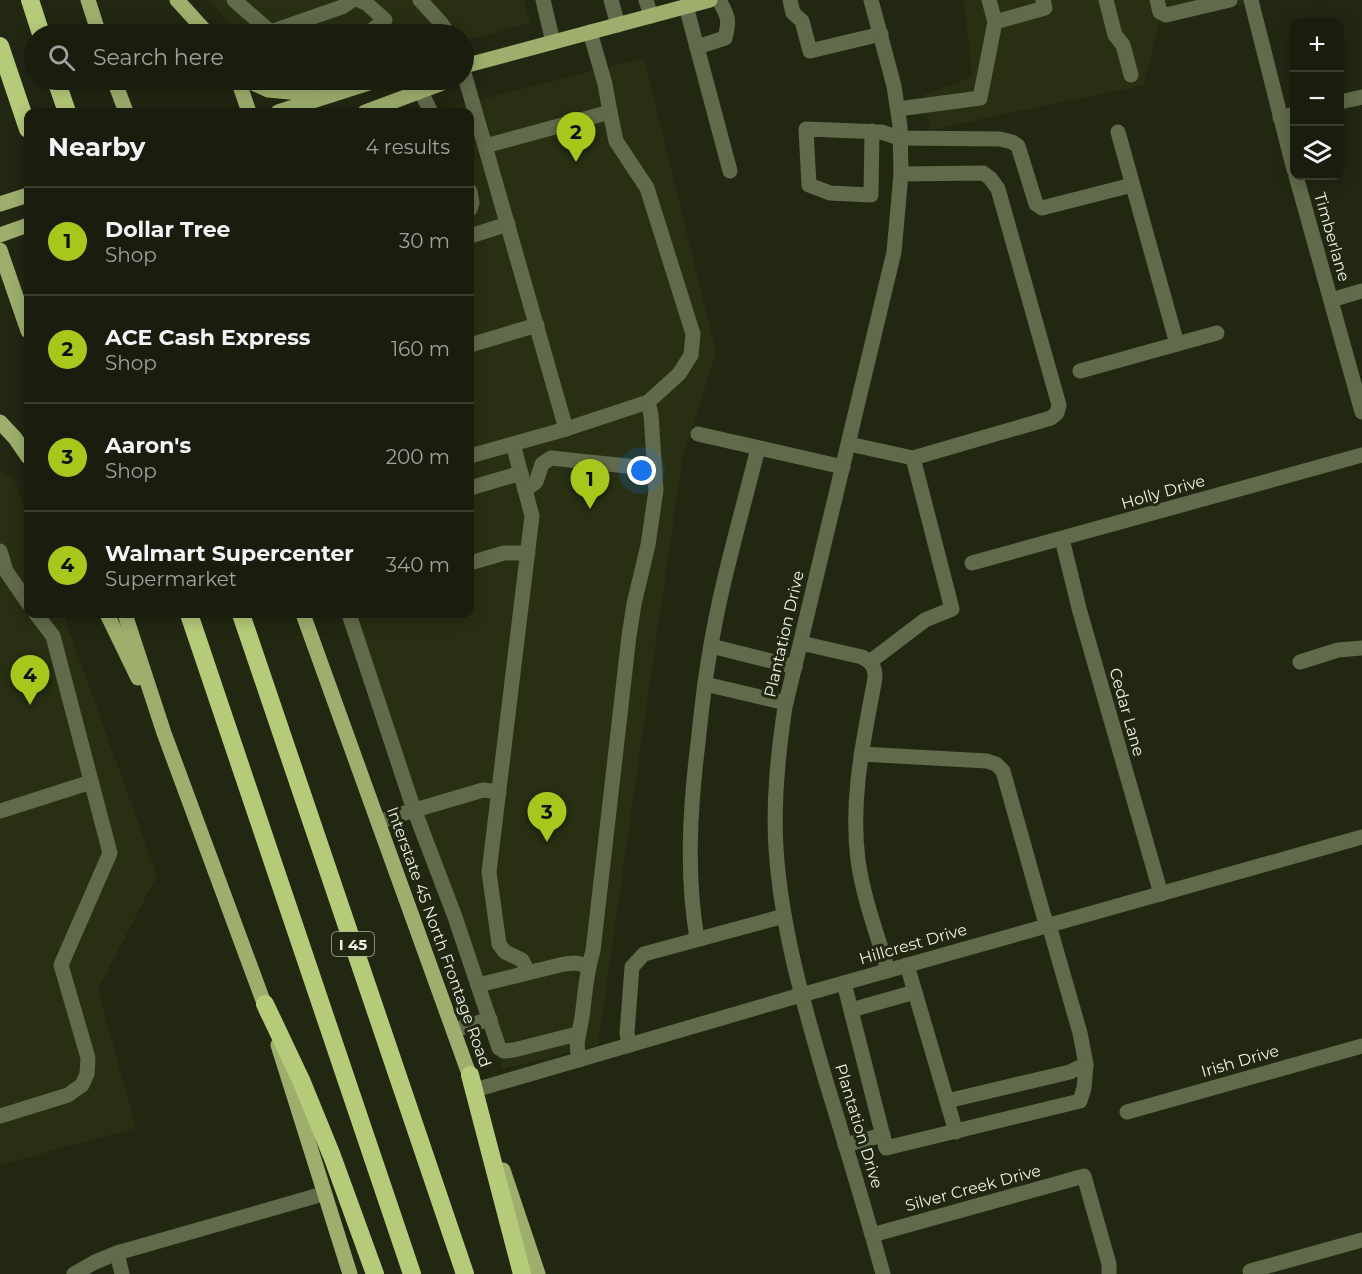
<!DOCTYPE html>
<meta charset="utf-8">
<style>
body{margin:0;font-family:Montserrat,sans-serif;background:#272a1c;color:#f1f3f6}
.controls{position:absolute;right:18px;top:18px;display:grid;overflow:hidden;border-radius:12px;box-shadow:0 3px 15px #0003}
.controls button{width:54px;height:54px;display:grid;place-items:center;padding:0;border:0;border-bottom:2px solid #383b2e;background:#1a1d0e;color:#f1f3f6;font:30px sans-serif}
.you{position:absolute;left:642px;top:471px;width:21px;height:21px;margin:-15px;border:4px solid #fff;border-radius:50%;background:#1a73e8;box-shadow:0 0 0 9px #1a73e833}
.badge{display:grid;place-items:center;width:39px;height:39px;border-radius:50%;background:#a8c71d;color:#111;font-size:20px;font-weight:700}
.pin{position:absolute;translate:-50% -50px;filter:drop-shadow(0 2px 3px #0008)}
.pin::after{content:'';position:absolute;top:32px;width:21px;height:18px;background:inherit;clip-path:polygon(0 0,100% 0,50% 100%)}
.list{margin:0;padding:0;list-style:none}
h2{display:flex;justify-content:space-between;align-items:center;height:78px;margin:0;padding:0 24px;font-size:26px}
h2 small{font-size:20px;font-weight:400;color:#9fa29e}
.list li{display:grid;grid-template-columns:39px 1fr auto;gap:18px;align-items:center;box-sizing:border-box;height:108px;padding:0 24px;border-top:2px solid #383b2e}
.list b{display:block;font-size:22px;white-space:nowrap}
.list p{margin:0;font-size:20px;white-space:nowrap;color:#9fa29e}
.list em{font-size:20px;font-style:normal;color:#9fa29e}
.icon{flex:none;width:33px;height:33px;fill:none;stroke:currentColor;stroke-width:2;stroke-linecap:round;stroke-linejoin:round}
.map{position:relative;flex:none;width:1362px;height:1274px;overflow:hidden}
.search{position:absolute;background:#1a1d0e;box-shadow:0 3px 15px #0003;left:24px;top:24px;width:450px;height:66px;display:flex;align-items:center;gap:15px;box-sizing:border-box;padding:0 21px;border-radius:33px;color:#9fa29e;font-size:22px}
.panel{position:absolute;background:#1a1d0e;box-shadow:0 3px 15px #0003;left:24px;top:108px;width:450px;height:510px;border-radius:12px}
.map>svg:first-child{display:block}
</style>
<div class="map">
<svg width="1362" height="1274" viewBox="0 0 1362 1274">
<rect width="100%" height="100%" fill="#222712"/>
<g fill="#282f13">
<path d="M 209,0 L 524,0 L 530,23 L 464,41 L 464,34 L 240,34 Z"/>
<path d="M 964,0 L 1259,0 L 1159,24 L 1144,85 L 930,130 L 924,95 L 972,77 Z"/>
<path d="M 644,58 L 716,352 L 682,460 L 598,1045 L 503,1069 L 340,614 L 470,614 L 470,112 L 439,112 L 455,106 Z"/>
<path d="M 0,470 L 15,481 L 28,518 L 28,614 L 63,614 L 157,875 L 98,990 L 136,1128 L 0,1165 Z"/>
</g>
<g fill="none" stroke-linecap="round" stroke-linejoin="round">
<g stroke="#616a4a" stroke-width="15">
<path d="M 234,0 L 273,34"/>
<path d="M 359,0 L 366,3 L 385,20 L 367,34"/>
<path d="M 420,0 L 441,23 L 448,34"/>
<path d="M 543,0 L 553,42"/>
<path d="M 611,0 L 618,25"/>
<path d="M 646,0 L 651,16"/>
<path d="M 790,0 L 793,13 L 802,21 L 810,51 L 881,34"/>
<path d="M 871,0 L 894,86 L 900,126 L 901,174 L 894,252 L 785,707 C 778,754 773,800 776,848 C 781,927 803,1002 825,1078 C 845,1143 865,1208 883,1274"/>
<path d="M 1106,0 L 1115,35 L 1123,45 L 1131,75"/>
<path d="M 1157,0 L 1160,12 L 1166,15 L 1230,0"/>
<path d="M 1251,0 L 1294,170"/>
<path d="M 686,6 L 730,171"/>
<path d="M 995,22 L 1045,8 L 1043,0"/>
<path d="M 270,32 L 342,7 L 352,0"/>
<path d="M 697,47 L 725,38 C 730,20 728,16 719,0"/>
<path d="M 464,73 L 485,146 L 610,112 L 605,84 L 590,32"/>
<path d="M 420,90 L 431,112"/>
<path d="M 1340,102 L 1362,97"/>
<path d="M 898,109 L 980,98 L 995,22 L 989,0"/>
<path d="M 1280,118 L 1294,114"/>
<path d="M 872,131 L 871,195 L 830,193 L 809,185 L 806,129 L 881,132 L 900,138 L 1000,139 L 1012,142 L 1018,146 L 1036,204 L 1042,208 L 1132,185"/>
<path d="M 1296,176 L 1362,412"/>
<path d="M 470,191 L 472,203 L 470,209"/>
<path d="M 470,236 L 508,224"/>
<path d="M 1331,300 L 1362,291"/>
<path d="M 1177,344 L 1217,333"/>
<path d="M 470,345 L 537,325"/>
<path d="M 1080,371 L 1177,344 L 1118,132"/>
<path d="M 566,429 L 648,402 L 679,374 L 691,355 L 693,334 L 647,188 L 616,141 L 610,112"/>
<path d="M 698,434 L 843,467"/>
<path d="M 513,444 L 532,516 L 489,872 L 499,944 L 505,952 L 522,960 L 528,972"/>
<path d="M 849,444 L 913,458 L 1051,418 L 1057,413 L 1059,405 L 998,189 L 990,178 L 983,173 L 901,174"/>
<path d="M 470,456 L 566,429 L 485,146"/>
<path d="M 470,488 L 521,473"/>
<path d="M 525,490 L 536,482 L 542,464 L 551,458 L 655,469"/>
<path d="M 1062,539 L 1080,612 L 1161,894"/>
<path d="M 0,551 L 6,571 L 28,603"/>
<path d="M 470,563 L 504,553 L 528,553"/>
<path d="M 972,563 L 1362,455"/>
<path d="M 349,614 L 412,804 L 455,917 L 499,1048 L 504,1051 L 514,1050 L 577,1034"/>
<path d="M 801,643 L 862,657 C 872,662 875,667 875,678 C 864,739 850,798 858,860 C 863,897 877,934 888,970"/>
<path d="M 711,646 L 795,667"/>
<path d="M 871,661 L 925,620 L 952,609 L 913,458"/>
<path d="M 1300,662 L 1338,650 L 1362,648"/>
<path d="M 705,684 L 786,703"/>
<path d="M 861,754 L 987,761 L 996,764 L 1003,771 L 1044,917 L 1049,925 L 1080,1033 L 1086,1064 L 1070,1072 L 947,1101"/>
<path d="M 0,811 L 91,782"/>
<path d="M 379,822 L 398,815 L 483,790 L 499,792"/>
<path d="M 697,939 C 686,873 690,808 698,743 C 701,714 704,685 709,657 C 720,586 741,517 758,448"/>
<path d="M 907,965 L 956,1132"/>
<path d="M 844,983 L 886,1148 L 1080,1101 L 1084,1088 L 1086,1064"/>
<path d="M 478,985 L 564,964 L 576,963 L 588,966"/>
<path d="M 851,1010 L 915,992"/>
<path d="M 454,1030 L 490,1019"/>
<path d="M 629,1045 L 627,1033 L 632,967 L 644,954 L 784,916"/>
<path d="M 579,1060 C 575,1040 579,1036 582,1017 C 585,995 586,973 593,951 L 629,636 L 634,604 L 648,545 L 656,490 L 651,415 L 648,402"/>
<path d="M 475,1090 L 787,999 L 1362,837"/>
<path d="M 1127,1112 L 1362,1046"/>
<path d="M 0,1116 L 68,1095 L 82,1085 L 87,1074 L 88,1058 L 61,965 L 110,853 L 53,636 L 36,614"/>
<path d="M 845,1145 L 883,1135"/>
<path d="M 872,1235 L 1084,1176 L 1109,1264 L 1109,1274"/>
<path d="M 117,1253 L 122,1274"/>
<path d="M 74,1274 L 95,1262 L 117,1253 L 323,1194"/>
<path d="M 1251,1274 L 1250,1271 L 1362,1240"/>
</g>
<g stroke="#9eaf6d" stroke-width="15">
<path d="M 88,0 L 99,34"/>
<path d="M 177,0 L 208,34"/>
<path d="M 464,66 L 710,0"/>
<path d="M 114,80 L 126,112"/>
<path d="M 238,80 L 249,112"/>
<path d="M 246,80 L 268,90 L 322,95"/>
<path d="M 278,112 L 378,80"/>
<path d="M 365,112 L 440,84 L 446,80"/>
<path d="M 0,204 L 28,195"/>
<path d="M 0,235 L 28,225"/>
<path d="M 0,250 L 28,331"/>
<path d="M 0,422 L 15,438 L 28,457"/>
<path d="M 107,614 L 138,678"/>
<path d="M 125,614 L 164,733 L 268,1014"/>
<path d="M 303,614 L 473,1085"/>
<path d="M 278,1045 L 350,1274"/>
<path d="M 503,1170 L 538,1274"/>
</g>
<g stroke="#b6cb7a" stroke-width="18">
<path d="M 30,0 L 41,34"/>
<path d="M 0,46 L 28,129"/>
<path d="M 56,80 L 67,112"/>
<path d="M 189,614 L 412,1274"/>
<path d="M 241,614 L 465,1274"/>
<path d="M 265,1004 L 301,1080 L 332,1156 L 375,1274"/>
<path d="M 470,1075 L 522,1274"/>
</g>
</g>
<g text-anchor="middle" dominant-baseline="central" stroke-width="6" stroke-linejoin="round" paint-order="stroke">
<rect fill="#222712" stroke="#afb4a4" stroke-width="1.5" x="332" y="932" width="42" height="24" rx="4.5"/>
<g font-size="15" font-weight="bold" fill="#ecf0e3">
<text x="353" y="944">I 45</text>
</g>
<g font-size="16" fill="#ecf0e3" stroke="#222712">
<text transform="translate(1332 237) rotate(74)">Timberlane</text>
<text transform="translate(1163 492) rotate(-16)">Holly Drive</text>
<text transform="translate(784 634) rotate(-77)">Plantation Drive</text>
<text transform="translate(1127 712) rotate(74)">Cedar Lane</text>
<text transform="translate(439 937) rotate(70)">Interstate 45 North Frontage Road</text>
<text transform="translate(913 944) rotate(-16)">Hillcrest Drive</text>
<text transform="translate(1240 1061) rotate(-16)">Irish Drive</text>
<text transform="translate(859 1126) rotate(73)">Plantation Drive</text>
<text transform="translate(973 1188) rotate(-15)">Silver Creek Drive</text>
</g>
</g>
</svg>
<div class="controls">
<button>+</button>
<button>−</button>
<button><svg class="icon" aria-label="layers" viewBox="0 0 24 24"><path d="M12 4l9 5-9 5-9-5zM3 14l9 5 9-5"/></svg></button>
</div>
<div class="you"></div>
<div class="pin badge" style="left:590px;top:509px">1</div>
<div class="pin badge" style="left:576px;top:162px">2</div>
<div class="pin badge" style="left:547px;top:842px">3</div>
<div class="pin badge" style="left:30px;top:705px">4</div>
<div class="search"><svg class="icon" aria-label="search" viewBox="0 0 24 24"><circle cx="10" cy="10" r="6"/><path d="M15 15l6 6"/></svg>Search here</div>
<section class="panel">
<h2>Nearby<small>4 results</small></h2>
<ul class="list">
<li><span class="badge">1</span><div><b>Dollar Tree</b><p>Shop</p></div><em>30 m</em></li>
<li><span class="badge">2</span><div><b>ACE Cash Express</b><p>Shop</p></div><em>160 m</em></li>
<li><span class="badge">3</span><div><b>Aaron's</b><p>Shop</p></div><em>200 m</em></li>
<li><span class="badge">4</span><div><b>Walmart Supercenter</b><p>Supermarket</p></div><em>340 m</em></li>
</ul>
</section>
</div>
